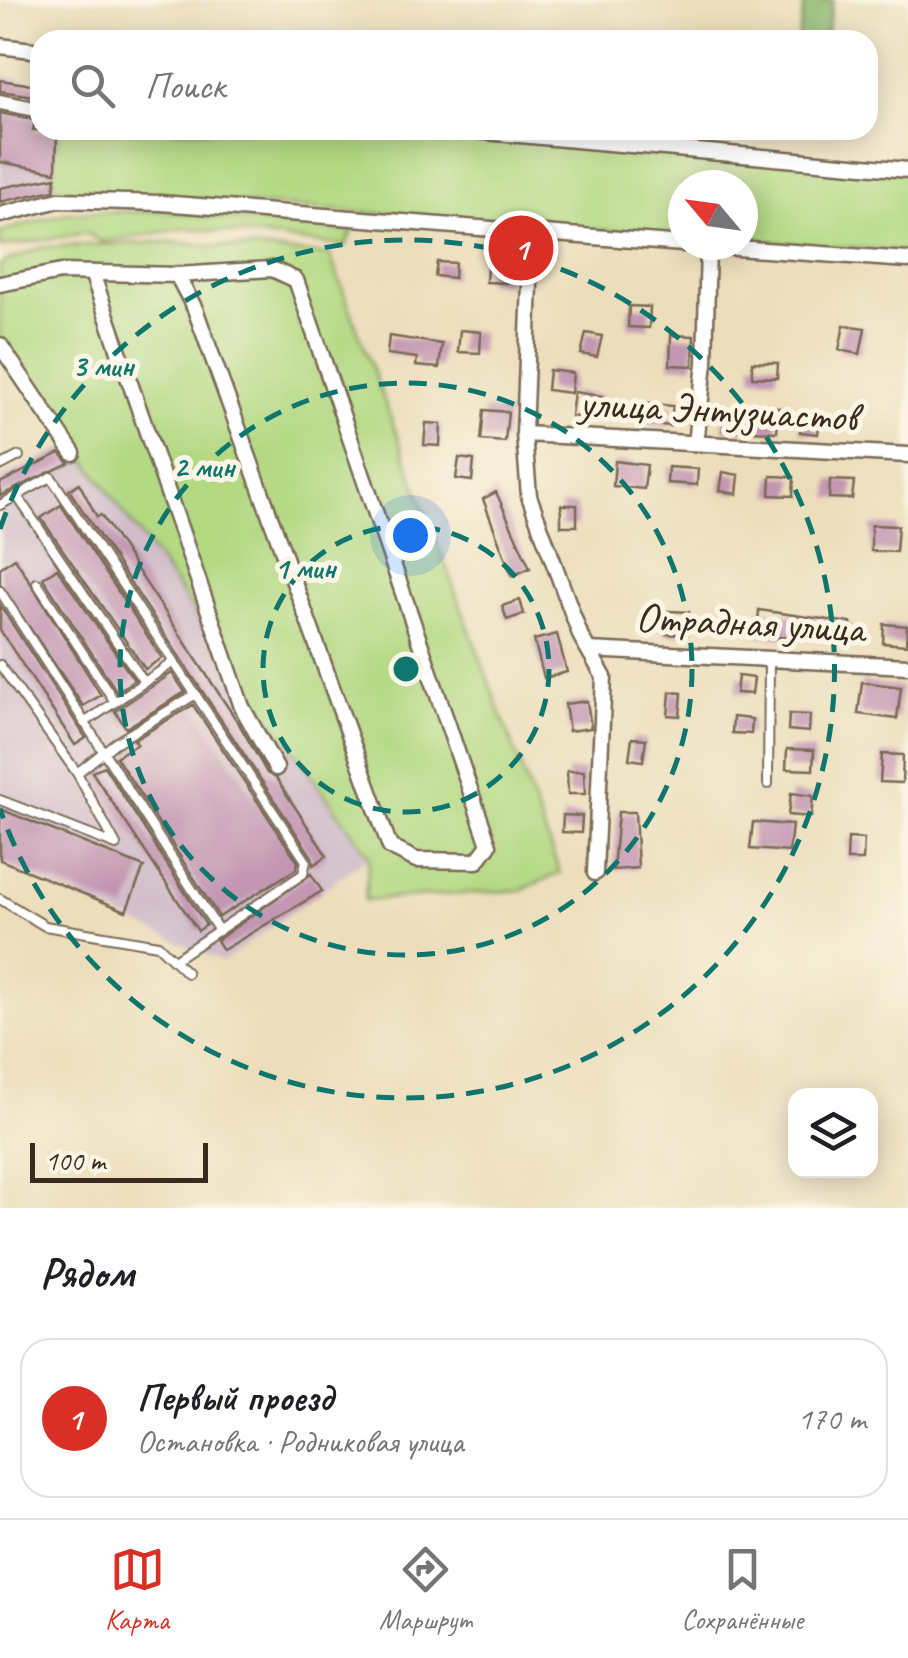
<!DOCTYPE html>
<html lang="ru">
<meta charset="utf-8">
<style>
body{margin:0;font-family:Caveat,sans-serif;background:#f2f2f2;color:#202124}
.controls{position:absolute;right:30px;bottom:30px;display:grid;overflow:hidden;border-radius:20px;box-shadow:0 5px 25px #0003}
.controls button{width:90px;height:90px;display:grid;place-items:center;padding:0;border:0;border-bottom:2px solid #e0e0e0;background:#fff;color:#202124;font:50px sans-serif}
.compass{position:absolute;left:668px;top:170px;width:90px;height:90px;border-radius:50%;background:#fff;box-shadow:0 5px 25px #0003;rotate:299deg}
.scale{position:absolute;left:30px;bottom:25px;width:178px;box-sizing:border-box;padding-left:10px;border:5px solid #3b2a1e;border-top:0;font-size:28px;line-height:35px;white-space:nowrap;color:#3b2a1e;-webkit-text-stroke:8px #fcf5e5;paint-order:stroke}
.you{position:absolute;left:410px;top:535px;width:35px;height:35px;margin:-25px;border:8px solid #fff;border-radius:50%;background:#1a73e8;box-shadow:0 0 0 15px #1a73e833}
.badge{display:grid;place-items:center;width:65px;height:65px;border-radius:50%;background:#d93025;color:#fff;font-size:32px;font-weight:700}
.pin{position:absolute;translate:-50% -50%;border:5px solid #fff;box-shadow:0 2px 10px #0006}
.list{margin:0;padding:0;list-style:none}
h2{display:flex;justify-content:space-between;align-items:center;height:130px;margin:0;padding:0 40px;font-size:42px}
h2 small{font-size:32px;font-weight:400;color:#757577}
.list li{display:grid;grid-template-columns:65px 1fr auto;gap:30px;align-items:center;box-sizing:border-box;height:160px;margin:0 20px 20px;padding:0 20px;border:2px solid #e0e0e0;border-radius:30px}
.list b{display:block;font-size:38px;white-space:nowrap}
.list p{margin:0;font-size:32px;white-space:nowrap;color:#757577}
.list em{font-size:32px;font-style:normal;color:#757577}
.icon{flex:none;width:55px;height:55px;fill:none;stroke:currentColor;stroke-width:2;stroke-linecap:round;stroke-linejoin:round}
.map{position:relative;flex:none;width:908px;height:1208px;overflow:hidden}
.search{position:absolute;background:#fff;box-shadow:0 5px 25px #0003;left:30px;right:30px;top:30px;height:110px;display:flex;align-items:center;gap:25px;box-sizing:border-box;padding:0 35px;border-radius:30px;color:#757577;font-size:38px}
.sheet{height:310px;background:#fff}
nav{display:flex;justify-content:space-around;align-items:center;box-sizing:border-box;height:140px;border-top:2px solid #e0e0e0;background:#fff;font-size:28px;color:#757577}
nav a{display:grid;justify-items:center;gap:5px}
nav .on{color:#d93025}
.map>svg:first-child{display:block}
</style>
<div class="map">
<svg width="908" height="1208" viewBox="0 0 908 1208">
<rect width="100%" height="100%" fill="#fcf5e5"/>
<filter id="ink" filterUnits="userSpaceOnUse"><feTurbulence type="fractalNoise" baseFrequency=".01" numOctaves="2"/><feDisplacementMap in="SourceGraphic" scale="20" xChannelSelector="R" yChannelSelector="G"/><feConvolveMatrix kernelMatrix="1 2 1 2 8 2 1 2 1" color-interpolation-filters="sRGB"/></filter>
<filter id="wash" filterUnits="userSpaceOnUse"><feTurbulence type="fractalNoise" baseFrequency=".0048" numOctaves="4" result="noise"/><feDisplacementMap in="SourceGraphic" scale="40" xChannelSelector="R" yChannelSelector="G"/><feGaussianBlur stdDeviation="2.25" result="paint"/><feColorMatrix in="noise" values="0 0 0 0 0 0 0 0 0 0 0 0 0 0 0 0 0 1.4 0 .05"/><feComposite in="paint" operator="in"/></filter>
<g filter="url(#wash)">
<rect width="100%" height="100%" fill="#ecdebb"/>
<g fill="#d1bdca">
<path d="M 0,75 L 40,84 L 40,130 L 59,130 L 48,189 L 0,200 Z"/>
<path d="M 74,443 L 369,856 L 223,962 L 0,863 L 0,478 Z"/>
</g>
<g fill="#b3d983" stroke="#778250" stroke-width="2.5">
<path d="M 59,130 L 488,130 L 908,169 L 908,252 L 743,240 L 743,185 L 683,185 L 683,236 L 48,189 Z"/>
<path d="M 164,211 L 353,231 L 345,246 L 188,228 L 102,242 L 85,233 L 0,247 L 0,232 L 65,213 Z"/>
<path d="M 165,242 L 330,255 L 560,873 L 521,890 L 365,900 L 369,856 L 74,443 L 0,348 L 0,264 L 43,247 Z"/>
</g>
<path fill="#8eb971" stroke="#647248" stroke-width="2.5" d="M 805,0 L 833,0 L 827,32 L 818,40 L 798,40 Z"/>
<g id="blocks">
<g fill="#c396b2">
<path d="M 0,80 L 40,86 L 40,97 L 0,91 Z"/>
<path d="M 0,113 L 35,120 L 33,130 L 57,130 L 56,172 L 0,162 Z"/>
<path d="M 56,177 L 54,190 L 0,202 L 0,188 Z"/>
<path d="M 437,262 L 455,263 L 454,278 L 435,276 Z"/>
<path d="M 487,266 L 508,267 L 507,283 L 486,282 Z"/>
<path d="M 629,306 L 650,307 L 649,328 L 628,327 Z"/>
<path d="M 844,325 L 865,328 L 860,354 L 839,350 Z"/>
<path d="M 460,330 L 481,332 L 480,353 L 458,352 Z"/>
<path d="M 586,333 L 602,336 L 597,357 L 581,354 Z"/>
<path d="M 671,335 L 694,336 L 693,366 L 670,365 Z"/>
<path d="M 389,336 L 442,344 L 439,368 L 416,366 L 417,358 L 387,354 Z"/>
<path d="M 752,362 L 778,363 L 777,378 L 752,377 Z"/>
<path d="M 549,370 L 573,373 L 571,393 L 547,390 Z"/>
<path d="M 574,392 L 602,396 L 598,420 L 571,416 Z"/>
<path d="M 639,402 L 673,406 L 670,426 L 636,422 Z"/>
<path d="M 752,406 L 779,408 L 777,432 L 723,430 L 724,410 L 751,411 Z"/>
<path d="M 484,410 L 508,412 L 505,442 L 481,440 Z"/>
<path d="M 802,416 L 820,418 L 818,434 L 800,432 Z"/>
<path d="M 426,423 L 441,424 L 440,446 L 424,445 Z"/>
<path d="M 60,453 L 69,463 L 0,496 L 0,483 Z"/>
<path d="M 459,458 L 474,460 L 472,481 L 456,479 Z"/>
<path d="M 615,461 L 647,465 L 644,489 L 613,486 Z"/>
<path d="M 668,467 L 698,469 L 697,485 L 667,483 Z"/>
<path d="M 723,472 L 739,475 L 737,494 L 720,491 Z"/>
<path d="M 771,476 L 794,477 L 793,496 L 770,495 Z"/>
<path d="M 830,480 L 854,481 L 852,499 L 829,498 Z"/>
<path d="M 79,483 L 97,517 L 101,515 L 239,724 L 267,773 L 276,778 L 327,856 L 313,865 L 312,857 L 69,490 Z"/>
<path d="M 496,492 L 530,568 L 512,576 L 483,499 Z"/>
<path d="M 61,505 L 162,658 L 145,669 L 41,518 Z"/>
<rect x="561" y="505" width="16" height="21"/>
<path d="M 871,525 L 898,526 L 896,552 L 871,551 Z"/>
<path d="M 15,558 L 101,695 L 83,706 L 0,584 L 0,568 Z"/>
<path d="M 57,568 L 134,680 L 117,692 L 43,578 Z"/>
<path d="M 520,600 L 524,614 L 507,620 L 502,606 Z"/>
<path d="M 0,605 L 86,738 L 75,745 L 0,630 Z"/>
<path d="M 759,610 L 851,623 L 849,641 L 757,636 Z"/>
<path d="M 667,611 L 689,612 L 687,635 L 666,634 Z"/>
<path d="M 884,624 L 907,626 L 906,645 L 883,643 Z"/>
<path d="M 557,634 L 567,672 L 544,678 L 534,640 Z"/>
<path d="M 172,673 L 185,692 L 126,728 L 115,711 Z"/>
<path d="M 738,676 L 754,678 L 752,694 L 736,693 Z"/>
<path d="M 862,682 L 901,687 L 897,719 L 858,714 Z"/>
<path d="M 670,692 L 682,693 L 680,716 L 668,715 Z"/>
<path d="M 587,701 L 591,728 L 569,731 L 565,704 Z"/>
<path d="M 193,705 L 298,862 L 296,869 L 219,917 L 116,757 L 137,744 L 134,740 Z"/>
<path d="M 789,714 L 810,715 L 809,732 L 788,730 Z"/>
<path d="M 733,717 L 752,719 L 751,734 L 732,733 Z"/>
<path d="M 632,738 L 646,739 L 643,761 L 629,759 Z"/>
<path d="M 787,749 L 814,750 L 813,770 L 786,769 Z"/>
<path d="M 882,754 L 903,755 L 902,783 L 880,782 Z"/>
<path d="M 104,766 L 206,925 L 198,931 L 92,772 Z"/>
<path d="M 567,771 L 584,771 L 585,794 L 568,794 Z"/>
<path d="M 791,793 L 813,796 L 811,817 L 788,815 Z"/>
<path d="M 0,809 L 144,867 L 126,911 L 0,860 Z"/>
<path d="M 618,812 L 635,812 L 638,868 L 613,870 Z"/>
<path d="M 563,815 L 582,816 L 581,833 L 562,832 Z"/>
<path d="M 753,822 L 792,825 L 789,852 L 750,849 Z"/>
<path d="M 848,838 L 864,839 L 863,860 L 847,860 Z"/>
<path d="M 311,874 L 322,891 L 223,950 L 217,940 Z"/>
</g>
</g>
</g>
<g filter="url(#ink)">
<use href="#blocks" fill-opacity="0" stroke="#796955" stroke-width="2.5"/>
<g fill="none" stroke-linecap="round" stroke-linejoin="round">
<g stroke="#796955" stroke-width="12">
<g id="service">
<path d="M 0,466 L 19,456"/>
<path d="M 17,496 L 144,682"/>
<path d="M 0,505 L 51,477 L 306,861 L 303,874 L 174,960"/>
<path d="M 37,583 L 115,702"/>
<path d="M 0,591 L 219,931"/>
<path d="M 0,665 L 77,773 L 116,845 L 0,800"/>
<path d="M 84,723 L 174,662"/>
<path d="M 77,773 L 115,743 L 196,694"/>
<path d="M 768,784 L 769,660"/>
<path d="M 0,899 L 45,926 L 158,945 L 187,973"/>
</g>
</g>
<g stroke="#796955" stroke-width="19">
<g id="minor">
<path d="M 0,46 L 40,51"/>
<path d="M 0,102 L 40,110"/>
<path d="M 464,130 L 908,170"/>
<path d="M 0,215 L 59,200 L 161,203 L 683,244"/>
<path d="M 532,234 L 524,434 L 529,496 L 581,637 L 604,677 L 595,873"/>
<path d="M 693,245 L 908,260"/>
<path d="M 92,273 L 242,707 L 276,768"/>
<path d="M 0,284 L 61,272 L 177,275 L 272,269 L 296,280 L 489,845 L 477,861 L 416,860 L 390,847 L 195,309 L 177,275"/>
<path d="M 0,345 L 73,453"/>
<path d="M 524,434 L 908,455"/>
<path d="M 696,443 L 705,363 L 708,246"/>
<path d="M 589,650 L 908,666"/>
</g>
</g>
<use href="#service" stroke="#fff" stroke-width="8"/>
<use href="#minor" stroke="#fff" stroke-width="14"/>
</g>
</g>
<g fill="none" stroke="#0f766e" stroke-width="5" stroke-dasharray="18 12">
<circle cx="406" cy="669" r="143"/>
<circle cx="406" cy="669" r="286"/>
<path d="M0 529A429 429 0 1 1 0 809"/>
</g>
<g text-anchor="middle" dominant-baseline="central" stroke-width="10" stroke-linejoin="round" paint-order="stroke">
<g font-size="42" fill="#3b2a1e" stroke="#fcf5e5">
<text transform="translate(718 410) rotate(3)">улица Энтузиастов</text>
<text transform="translate(750 623) rotate(3)">Отрадная улица</text>
</g>
</g>
<circle cx="406" cy="669" r="15" fill="#0f766e" stroke="#fcf5e5" stroke-width="5"/>
<g font-size="30" text-anchor="middle" font-weight="bold" fill="#0f766e" stroke="#fcf5e5" stroke-width="10" stroke-linejoin="round" paint-order="stroke">
<text x="103" y="376">3 мин</text>
<text x="204" y="477">2 мин</text>
<text x="305" y="578">1 мин</text>
</g>
</svg>
<div class="controls">
<button><svg class="icon" aria-label="layers" viewBox="0 0 24 24"><path d="M12 4l9 5-9 5-9-5zM3 14l9 5 9-5"/></svg></button>
</div>
<svg class="compass" viewBox="-18 -18 36 36"><path d="M0-13l5 13h-10z" fill="#e53935"/><path d="M0 13l5-13h-10z" fill="#757577"/></svg>
<div class="scale">100 m</div>
<div class="you"></div>
<div class="pin badge" style="left:521px;top:248px">1</div>
<div class="search"><svg class="icon" aria-label="search" viewBox="0 0 24 24"><circle cx="10" cy="10" r="6"/><path d="M15 15l6 6"/></svg>Поиск</div>
</div>
<section class="sheet">
<h2>Рядом<small></small></h2>
<ul class="list">
<li><span class="badge">1</span><div><b>Первый проезд</b><p>Остановка · Родниковая улица</p></div><em>170 m</em></li>
</ul>
</section>
<nav>
<a class="on"><svg class="icon" aria-label="map" viewBox="0 0 24 24"><path d="M3 6l6-2 6 2 6-2v14l-6 2-6-2-6 2zM9 4v14M15 6v14"/></svg>Карта</a>
<a><svg class="icon" aria-label="directions" viewBox="0 0 24 24"><path d="M12 3l9 9-9 9-9-9zM9 14v-3h6M13 9l2 2-2 2"/></svg>Маршрут</a>
<a><svg class="icon" aria-label="saved" viewBox="0 0 24 24"><path d="M7 4h10v16l-5-4-5 4z"/></svg>Сохранённые</a>
</nav>
